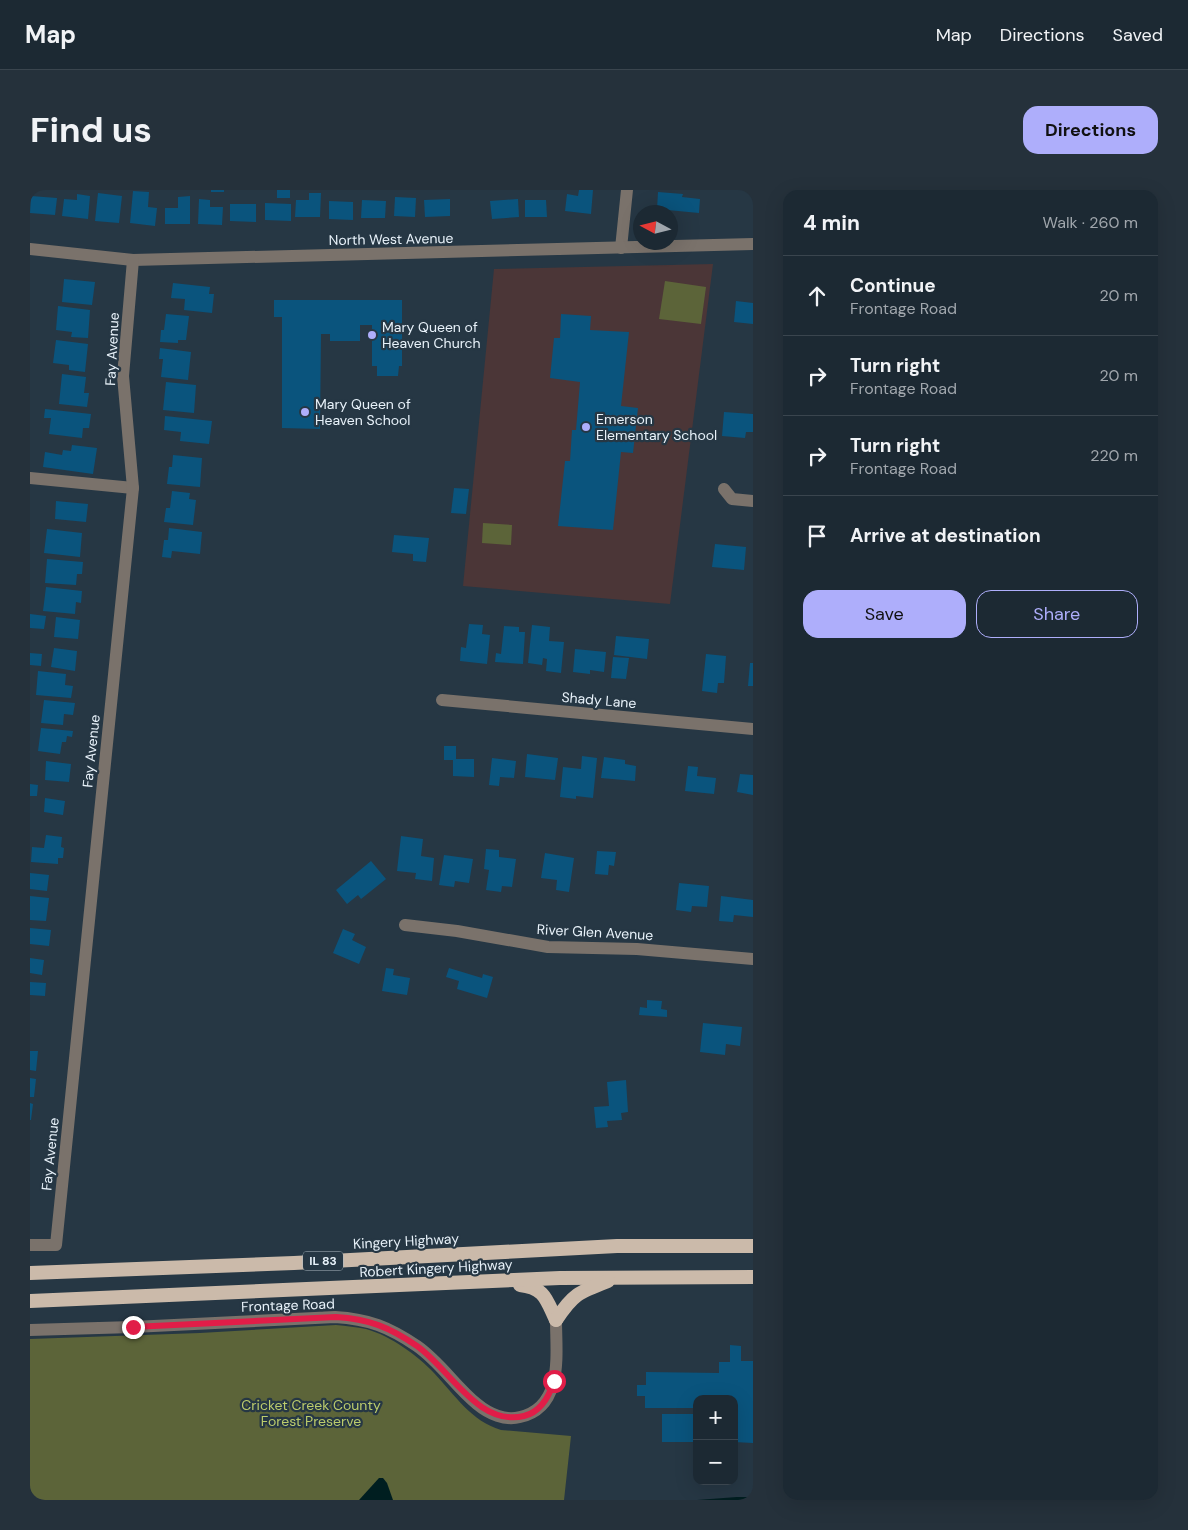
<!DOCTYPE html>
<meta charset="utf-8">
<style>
body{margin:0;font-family:"DM Sans",sans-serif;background:#25313b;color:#f1f3f6}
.controls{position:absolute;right:15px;bottom:15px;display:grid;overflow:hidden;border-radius:10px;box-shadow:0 5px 20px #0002}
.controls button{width:45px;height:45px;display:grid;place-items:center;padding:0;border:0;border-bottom:1px solid #3a454e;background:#1c2933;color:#f1f3f6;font:25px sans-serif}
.compass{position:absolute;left:603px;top:15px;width:45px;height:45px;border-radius:50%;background:#1c2933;box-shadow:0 5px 20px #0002;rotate:277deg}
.stop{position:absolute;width:15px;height:15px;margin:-11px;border:4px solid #e11d48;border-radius:50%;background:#fff}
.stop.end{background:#e11d48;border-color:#fff;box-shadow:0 1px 5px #0008}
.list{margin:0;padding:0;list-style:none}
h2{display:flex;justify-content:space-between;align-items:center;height:65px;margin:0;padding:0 20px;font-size:21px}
h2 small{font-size:16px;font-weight:400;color:#a0a6ac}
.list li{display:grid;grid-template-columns:32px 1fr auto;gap:15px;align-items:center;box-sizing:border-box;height:80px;padding:0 20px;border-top:1px solid #3a454e}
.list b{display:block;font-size:19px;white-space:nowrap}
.list p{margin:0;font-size:16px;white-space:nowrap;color:#a0a6ac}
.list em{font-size:16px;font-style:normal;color:#a0a6ac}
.actions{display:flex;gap:10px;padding:15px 20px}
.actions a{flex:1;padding:11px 0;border:1px solid #aeaefb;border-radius:15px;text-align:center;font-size:18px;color:#aeaefb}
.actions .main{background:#aeaefb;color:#111}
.icon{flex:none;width:28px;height:28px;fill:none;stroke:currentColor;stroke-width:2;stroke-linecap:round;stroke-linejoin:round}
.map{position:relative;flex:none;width:723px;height:1310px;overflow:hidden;border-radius:15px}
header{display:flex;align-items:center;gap:30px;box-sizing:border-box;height:70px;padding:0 25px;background:#1c2933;border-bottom:1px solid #3a454e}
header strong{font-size:24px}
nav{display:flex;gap:28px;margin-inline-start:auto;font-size:18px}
.intro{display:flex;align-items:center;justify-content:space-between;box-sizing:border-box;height:120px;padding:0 30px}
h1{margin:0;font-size:35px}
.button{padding:12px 22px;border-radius:15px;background:#aeaefb;color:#111;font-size:18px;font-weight:700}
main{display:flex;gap:30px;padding:0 30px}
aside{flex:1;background:#1c2933;border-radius:15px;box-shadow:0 5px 20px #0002}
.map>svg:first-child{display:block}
</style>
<header>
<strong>Map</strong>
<nav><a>Map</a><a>Directions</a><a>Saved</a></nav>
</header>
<div class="intro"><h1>Find us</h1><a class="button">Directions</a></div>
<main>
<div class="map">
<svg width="723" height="1310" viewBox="0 0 723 1310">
<rect width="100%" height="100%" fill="#263744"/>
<path fill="#4b3637" d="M 683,74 L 640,414 L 433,396 L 464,79 Z"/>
<g fill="#5c6439">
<path d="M 635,91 L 676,97 L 671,134 L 629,129 Z"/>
<path d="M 453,333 L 482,335 L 481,355 L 452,353 Z"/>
<path d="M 306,1135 C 316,1136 327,1137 336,1139 C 361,1146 387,1165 404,1183 C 425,1205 441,1231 471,1240 L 541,1246 L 534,1310 L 0,1310 L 0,1149 L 170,1143 Z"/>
</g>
<g fill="#001e20">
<path d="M 349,1288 L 353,1288 L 357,1293 L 363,1310 L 329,1310 Z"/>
<path d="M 707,1307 L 723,1307 L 723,1310 L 667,1310 Z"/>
</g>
<g fill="#0a547d">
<rect x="181" y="0" width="13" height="2"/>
<rect x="247" y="0" width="13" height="8"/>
<path d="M 549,0 L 563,0 L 561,24 L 535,21 L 537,4 L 548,6 Z"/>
<path d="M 103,1 L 119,2 L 118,17 L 127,18 L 125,36 L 100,33 Z"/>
<path d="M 628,2 L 653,4 L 652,7 L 670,9 L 669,23 L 627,19 Z"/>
<path d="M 68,3 L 92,6 L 89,33 L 65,31 Z"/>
<path d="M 279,3 L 291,3 L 290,27 L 265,27 L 266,10 L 279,10 Z"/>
<path d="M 47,4 L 60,6 L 58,29 L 32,26 L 34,9 L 47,10 Z"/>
<path d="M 1,6 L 27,8 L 25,25 L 0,23 Z"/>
<path d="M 160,6 L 160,34 L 135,34 L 135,18 L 148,18 L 148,7 Z"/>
<path d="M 365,7 L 386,8 L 385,27 L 364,26 Z"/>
<path d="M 169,9 L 180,10 L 180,17 L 193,17 L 192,35 L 168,34 Z"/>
<path d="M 420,9 L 420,26 L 395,27 L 394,10 Z"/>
<path d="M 488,9 L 489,27 L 462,29 L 460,11 Z"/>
<path d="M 332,10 L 356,11 L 355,28 L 331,28 Z"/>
<path d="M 495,10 L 516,10 L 517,27 L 495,27 Z"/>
<path d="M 299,11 L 323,12 L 323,30 L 299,29 Z"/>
<path d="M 235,13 L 261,14 L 261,31 L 235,30 Z"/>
<path d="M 200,14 L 226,14 L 226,32 L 200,31 Z"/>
<path d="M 34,89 L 65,92 L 62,115 L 32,112 Z"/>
<path d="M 143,93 L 180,97 L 179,104 L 184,104 L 182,123 L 154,120 L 155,109 L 141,108 Z"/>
<path d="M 244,110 L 372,110 L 372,176 L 369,176 L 368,186 L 347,186 L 347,176 L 342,176 L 342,135 L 330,135 L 330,151 L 300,151 L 300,144 L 291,144 L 290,239 L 252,238 L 252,127 L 244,127 Z"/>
<path d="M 706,111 L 723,113 L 723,134 L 704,132 Z"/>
<path d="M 28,116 L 60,120 L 58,148 L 41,147 L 42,142 L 26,140 Z"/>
<path d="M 136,124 L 159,126 L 156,150 L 148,150 L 148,153 L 130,152 L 131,140 L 134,140 Z"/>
<path d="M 531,124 L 561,126 L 560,140 L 599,142 L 591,216 L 608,218 L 603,263 L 591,262 L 583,340 L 528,336 L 535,271 L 540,271 L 542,240 L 546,240 L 550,192 L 520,188 L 524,148 L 530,148 Z"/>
<path d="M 26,150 L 58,154 L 55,182 L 39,180 L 39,175 L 23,173 Z"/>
<path d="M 130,158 L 161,162 L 158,190 L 131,187 L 133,169 L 129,169 Z"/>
<path d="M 32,184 L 56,187 L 54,203 L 59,203 L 57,217 L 29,214 Z"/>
<path d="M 136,192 L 166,195 L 164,223 L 133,220 Z"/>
<path d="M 15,219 L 61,224 L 59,238 L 53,238 L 52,248 L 19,244 L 21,228 L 14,228 Z"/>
<path d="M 694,222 L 723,224 L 723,242 L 716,242 L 715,248 L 692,246 Z"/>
<path d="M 135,226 L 182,231 L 179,254 L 150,251 L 151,242 L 134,240 Z"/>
<path d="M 42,255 L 67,258 L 63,284 L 13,277 L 15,262 L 32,265 L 33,260 L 41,261 Z"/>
<path d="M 143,265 L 172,268 L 170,297 L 137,294 L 139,277 L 142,277 Z"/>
<path d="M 424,298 L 439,299 L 436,324 L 421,323 Z"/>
<path d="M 142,301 L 160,303 L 159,309 L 166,310 L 163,335 L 134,332 L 136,318 L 140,318 Z"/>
<path d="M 26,311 L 58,314 L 56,332 L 25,329 Z"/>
<path d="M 139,338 L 172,342 L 170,364 L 142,361 L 141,368 L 132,367 L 134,350 L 138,350 Z"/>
<path d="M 17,339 L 52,343 L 50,367 L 14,363 Z"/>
<path d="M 364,345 L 399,348 L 396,372 L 383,371 L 383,364 L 362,362 Z"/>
<path d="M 685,354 L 716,357 L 714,380 L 682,377 Z"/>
<path d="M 17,369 L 53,372 L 52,384 L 47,384 L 46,395 L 15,393 Z"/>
<path d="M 16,397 L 52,401 L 51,413 L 46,412 L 45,424 L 13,421 Z"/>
<path d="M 0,424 L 16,426 L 14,439 L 0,438 Z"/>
<path d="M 26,427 L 50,430 L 48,449 L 24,447 Z"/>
<path d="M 439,434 L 453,435 L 452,444 L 460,445 L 457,474 L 430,471 L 431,457 L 436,458 Z"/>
<path d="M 502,435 L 520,437 L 519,451 L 534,452 L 531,483 L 516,481 L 517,469 L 513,468 L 512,475 L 498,473 Z"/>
<path d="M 474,436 L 489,437 L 489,442 L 495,442 L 493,474 L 465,472 L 466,463 L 471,464 Z"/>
<path d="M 586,446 L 619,449 L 617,469 L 584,465 Z"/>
<path d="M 24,458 L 47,461 L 45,481 L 21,477 Z"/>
<path d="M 545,459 L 576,462 L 574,482 L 560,480 L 560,484 L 543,482 Z"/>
<path d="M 0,463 L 12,464 L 11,476 L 0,475 Z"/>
<path d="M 676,464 L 696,466 L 694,493 L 688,493 L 687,503 L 672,501 Z"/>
<path d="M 583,467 L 599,468 L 596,489 L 581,488 Z"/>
<path d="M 720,473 L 723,473 L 723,496 L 718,496 Z"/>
<path d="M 8,481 L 36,484 L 35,495 L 43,496 L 41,508 L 6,505 Z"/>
<path d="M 14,510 L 45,513 L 43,525 L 34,524 L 33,535 L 11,533 Z"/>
<path d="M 11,538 L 43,541 L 42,547 L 37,546 L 36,552 L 32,552 L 30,564 L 8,561 Z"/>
<path d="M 414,556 L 426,556 L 426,569 L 444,569 L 444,587 L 423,586 L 423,570 L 414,570 Z"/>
<path d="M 497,564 L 528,568 L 525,590 L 495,587 Z"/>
<path d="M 552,566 L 567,568 L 563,608 L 546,606 L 546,609 L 530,607 L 533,577 L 551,579 Z"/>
<path d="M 574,567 L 595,570 L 595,574 L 606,576 L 605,591 L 571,588 Z"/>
<path d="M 462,568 L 486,571 L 484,588 L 470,587 L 469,596 L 459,595 Z"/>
<path d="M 16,571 L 41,574 L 39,592 L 15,590 Z"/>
<path d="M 658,576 L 668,577 L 667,586 L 686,588 L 684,604 L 655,601 Z"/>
<path d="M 710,584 L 723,585 L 723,605 L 707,602 Z"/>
<path d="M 0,594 L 8,595 L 7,606 L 0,606 Z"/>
<path d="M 15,608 L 35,611 L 33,625 L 14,622 Z"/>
<path d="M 16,645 L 32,647 L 31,657 L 34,658 L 33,668 L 28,668 L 28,674 L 1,672 L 2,657 L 14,658 Z"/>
<path d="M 371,646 L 393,649 L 391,666 L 404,668 L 402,691 L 385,689 L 386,683 L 367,681 Z"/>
<path d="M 456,659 L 469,660 L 469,667 L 486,669 L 482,697 L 472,696 L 471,702 L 456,700 L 459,680 L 454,679 Z"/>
<path d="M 567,661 L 586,662 L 584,676 L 579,675 L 578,685 L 565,684 Z"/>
<path d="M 515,663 L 544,668 L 539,702 L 526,700 L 527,690 L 511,688 Z"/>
<path d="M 414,665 L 443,669 L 439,693 L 425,691 L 424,697 L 409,695 Z"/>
<path d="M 341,671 L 356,689 L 331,709 L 328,705 L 317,714 L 306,700 Z"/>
<path d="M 0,683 L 19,685 L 17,701 L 0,699 Z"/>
<path d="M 649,693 L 679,696 L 677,717 L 662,716 L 661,722 L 646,720 Z"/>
<path d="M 0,706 L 19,708 L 16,731 L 0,730 Z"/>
<path d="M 691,706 L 723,710 L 723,727 L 704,725 L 703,732 L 689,731 Z"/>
<path d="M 0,738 L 21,740 L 19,756 L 0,754 Z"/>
<path d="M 313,739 L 325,744 L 322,750 L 336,757 L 329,774 L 303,763 Z"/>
<path d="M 0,768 L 14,770 L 12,785 L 0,783 Z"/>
<path d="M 356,778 L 364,779 L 363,785 L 380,788 L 377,805 L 352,801 Z"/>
<path d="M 419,778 L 452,788 L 453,784 L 463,787 L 457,808 L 427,799 L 429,791 L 416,787 Z"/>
<path d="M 0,792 L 16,793 L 15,806 L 0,805 Z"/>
<path d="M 617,810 L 632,811 L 631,819 L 637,820 L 637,827 L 609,825 L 610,817 L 617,818 Z"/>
<path d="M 673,833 L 712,837 L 710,856 L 696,854 L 695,865 L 670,862 Z"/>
<path d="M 0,861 L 8,861 L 6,881 L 0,880 Z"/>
<path d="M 0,888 L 6,889 L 4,907 L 0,907 Z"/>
<path d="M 596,890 L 598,922 L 591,923 L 592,930 L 577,931 L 578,937 L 566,938 L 564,917 L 579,916 L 577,892 Z"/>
<path d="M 0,913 L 3,914 L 1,930 L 0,930 Z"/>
<path d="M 700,1155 L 711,1156 L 711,1171 L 723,1171 L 723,1253 L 704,1252 L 704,1209 L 667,1209 L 667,1218 L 615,1218 L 615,1206 L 607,1206 L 607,1195 L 616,1195 L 616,1182 L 689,1183 L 689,1172 L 700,1172 Z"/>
<rect x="632" y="1224" width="35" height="28"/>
</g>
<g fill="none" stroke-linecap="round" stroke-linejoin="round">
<g stroke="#7a726b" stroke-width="12">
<path d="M 591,58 L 597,0"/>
<path d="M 0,59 L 103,70 L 723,54"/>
<path d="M 0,288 L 103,298"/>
<path d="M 694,299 L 702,309 L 723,311"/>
<path d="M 412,510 L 723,539"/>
<path d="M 375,735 L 427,741 L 518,757 L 607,759 L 723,769"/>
<path d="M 0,1055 L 26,1055 L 103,298 L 93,186 L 103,70"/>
<path d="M 0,1140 L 103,1137 L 305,1127 C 339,1129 359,1137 387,1156 C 410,1172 426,1197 447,1214 C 459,1224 475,1231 490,1227 C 534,1217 526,1164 526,1130"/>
</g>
<g stroke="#cbbaaa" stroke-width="14">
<path d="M 0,1083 L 264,1073 L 587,1056 L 723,1056"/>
<path d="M 490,1095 C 515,1098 516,1109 526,1130"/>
<path d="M 0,1111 L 530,1088 L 723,1087"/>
<path d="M 526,1130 C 543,1104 549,1102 578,1091"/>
</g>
</g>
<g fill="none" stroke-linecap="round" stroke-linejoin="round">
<path stroke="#e11d48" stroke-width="6" d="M 103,1137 L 306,1127 C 339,1129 359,1137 387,1156 C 420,1179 448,1237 494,1226 C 511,1222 519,1207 524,1191"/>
</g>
<g fill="#aeaefb" stroke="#263744" stroke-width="2">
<circle cx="342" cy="145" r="5"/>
<circle cx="275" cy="222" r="5"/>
<circle cx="556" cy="237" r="5"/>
</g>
<g text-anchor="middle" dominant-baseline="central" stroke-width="4.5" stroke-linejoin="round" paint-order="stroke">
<rect fill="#263744" stroke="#aebac3" stroke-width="1" x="273" y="1061.5" width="40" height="19" rx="4"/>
<g font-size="12" font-weight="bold" fill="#e8f2fa">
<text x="293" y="1071">IL 83</text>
</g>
<g font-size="14" fill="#e8f2fa" stroke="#263744">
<text transform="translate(361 49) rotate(-1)">North West Avenue</text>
<text transform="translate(82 159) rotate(-87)">Fay Avenue</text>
<text transform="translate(569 510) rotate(5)">Shady Lane</text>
<text transform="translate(61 561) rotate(-84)">Fay Avenue</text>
<text transform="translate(565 742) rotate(3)">River Glen Avenue</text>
<text transform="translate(20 964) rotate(-84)">Fay Avenue</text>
<text transform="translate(376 1051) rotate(-3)">Kingery Highway</text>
<text transform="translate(406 1078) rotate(-3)">Robert Kingery Highway</text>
<text transform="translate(258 1115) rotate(-2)">Frontage Road</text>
</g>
<g font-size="14" fill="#e8f2fa" stroke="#263744" text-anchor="start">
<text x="352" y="137">Mary Queen of<tspan x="352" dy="16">Heaven Church</tspan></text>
<text x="285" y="214">Mary Queen of<tspan x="285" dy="16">Heaven School</tspan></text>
<text x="566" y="229">Emerson<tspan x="566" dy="16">Elementary School</tspan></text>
</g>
<g font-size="14" fill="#bccc6c" stroke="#263744">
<text x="281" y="1215">Cricket Creek County<tspan x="281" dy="16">Forest Preserve</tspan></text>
</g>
</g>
</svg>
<div class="controls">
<button>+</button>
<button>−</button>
</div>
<svg class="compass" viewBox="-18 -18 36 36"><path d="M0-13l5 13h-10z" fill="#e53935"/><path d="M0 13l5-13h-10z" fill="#a0a6ac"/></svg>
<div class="stop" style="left:524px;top:1191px"></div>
<div class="stop end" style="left:103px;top:1137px"></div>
</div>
<aside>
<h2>4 min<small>Walk · 260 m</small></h2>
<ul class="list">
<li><svg class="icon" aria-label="ahead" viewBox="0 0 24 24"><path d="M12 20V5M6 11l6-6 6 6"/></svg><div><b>Continue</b><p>Frontage Road</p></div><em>20 m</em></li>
<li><svg class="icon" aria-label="right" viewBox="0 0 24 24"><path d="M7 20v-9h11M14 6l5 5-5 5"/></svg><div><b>Turn right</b><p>Frontage Road</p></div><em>20 m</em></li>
<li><svg class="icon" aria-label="right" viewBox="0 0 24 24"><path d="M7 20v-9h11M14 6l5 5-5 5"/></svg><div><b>Turn right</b><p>Frontage Road</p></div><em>220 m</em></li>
<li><svg class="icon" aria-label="arrive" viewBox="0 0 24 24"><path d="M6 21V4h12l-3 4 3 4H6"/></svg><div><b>Arrive at destination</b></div></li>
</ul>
<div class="actions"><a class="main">Save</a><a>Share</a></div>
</aside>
</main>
